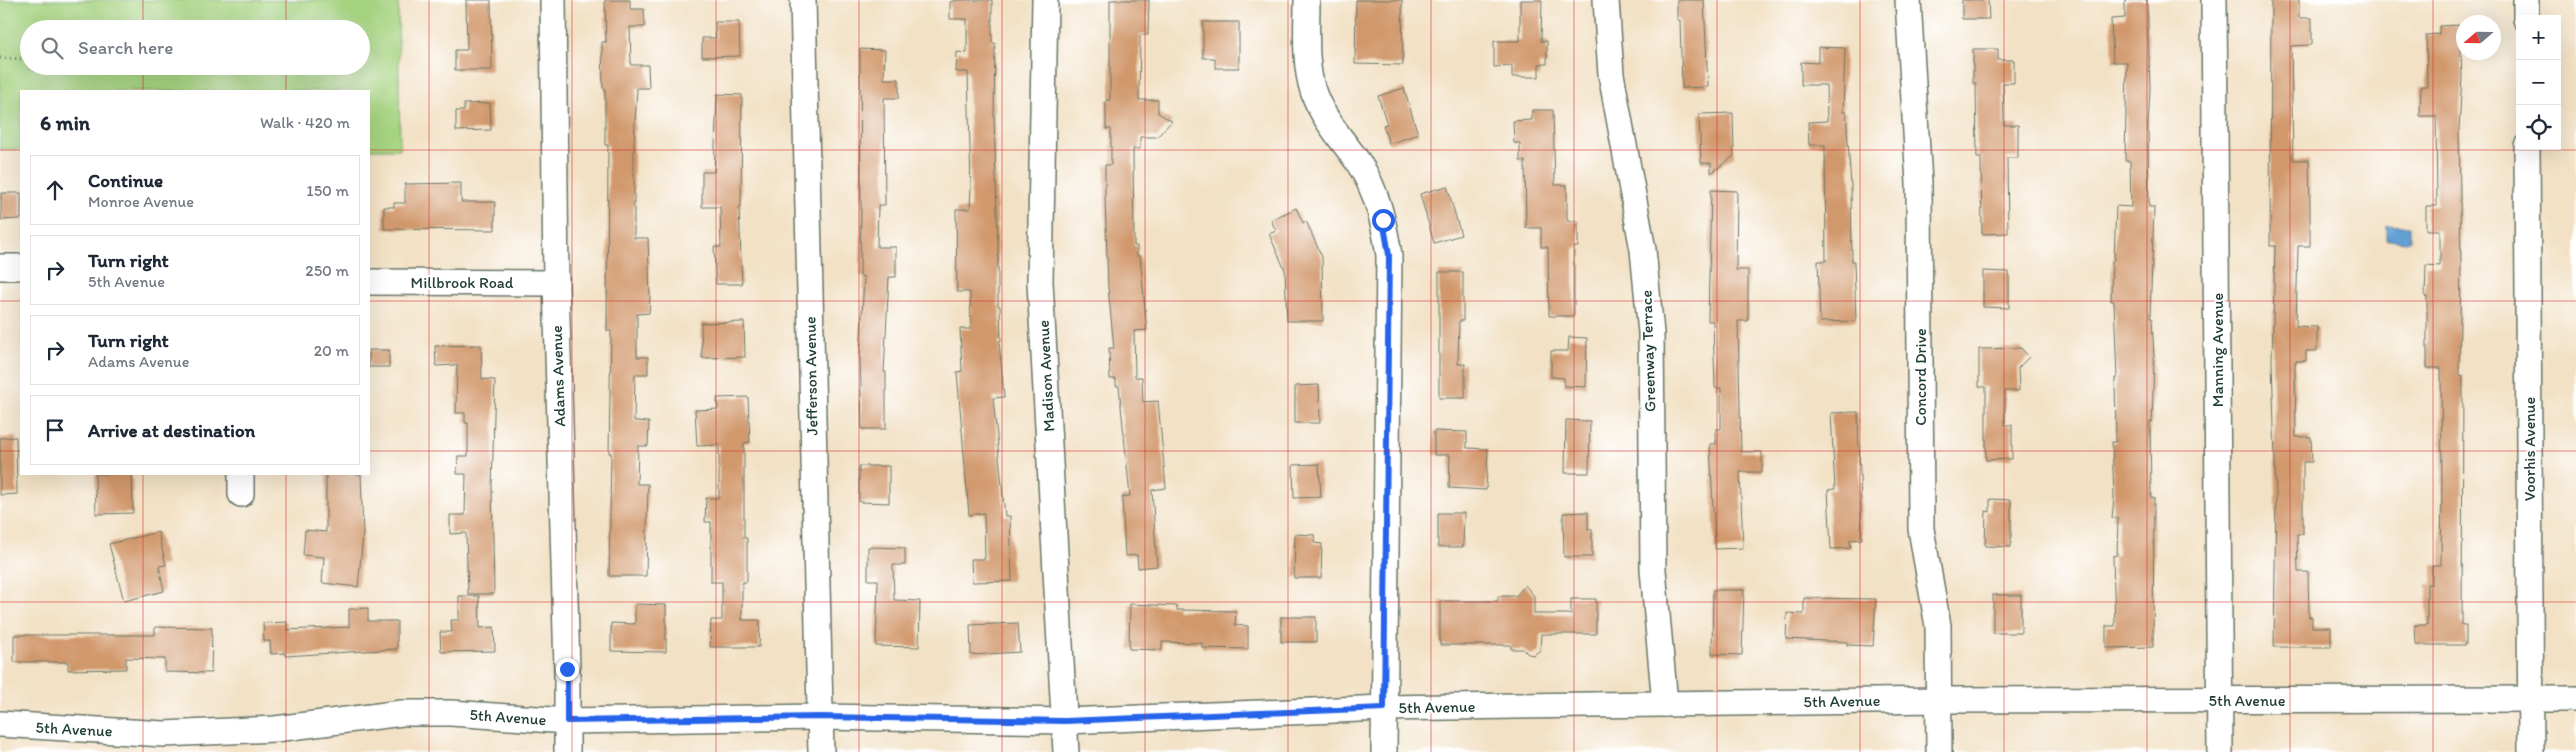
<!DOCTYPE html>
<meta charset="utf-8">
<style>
body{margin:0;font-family:Itim,sans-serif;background:#f2f2f3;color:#1f2937}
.controls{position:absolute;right:15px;top:15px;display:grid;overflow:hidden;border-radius:0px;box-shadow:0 5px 20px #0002}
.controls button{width:45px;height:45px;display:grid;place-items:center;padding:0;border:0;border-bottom:1px solid #e0e1e3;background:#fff;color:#1f2937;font:25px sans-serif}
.compass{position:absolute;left:2456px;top:15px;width:45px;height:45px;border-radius:50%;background:#fff;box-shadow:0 5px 20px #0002;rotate:250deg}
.stop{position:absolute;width:15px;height:15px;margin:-11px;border:4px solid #2563eb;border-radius:50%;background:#fff}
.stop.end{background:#2563eb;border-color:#fff;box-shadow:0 1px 5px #0008}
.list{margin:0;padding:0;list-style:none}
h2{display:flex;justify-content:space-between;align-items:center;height:65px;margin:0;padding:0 20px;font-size:21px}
h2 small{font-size:16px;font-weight:400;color:#747a83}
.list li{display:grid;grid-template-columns:32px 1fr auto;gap:15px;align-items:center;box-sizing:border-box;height:70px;margin:0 10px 10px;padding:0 10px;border:1px solid #e0e1e3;border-radius:0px}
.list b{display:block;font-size:19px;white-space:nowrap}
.list p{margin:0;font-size:16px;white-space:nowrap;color:#747a83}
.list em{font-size:16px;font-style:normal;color:#747a83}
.icon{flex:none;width:28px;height:28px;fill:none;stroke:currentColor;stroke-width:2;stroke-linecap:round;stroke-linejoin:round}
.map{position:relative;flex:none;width:2576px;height:752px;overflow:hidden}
.search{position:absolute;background:#fff;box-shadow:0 5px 20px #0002;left:20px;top:20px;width:350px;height:55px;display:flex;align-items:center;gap:12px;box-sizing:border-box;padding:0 18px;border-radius:28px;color:#747a83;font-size:19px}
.panel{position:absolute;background:#fff;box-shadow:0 5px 20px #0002;left:20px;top:90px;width:350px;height:385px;border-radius:0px}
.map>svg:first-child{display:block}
</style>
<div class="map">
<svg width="2576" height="752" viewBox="0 0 2576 752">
<rect width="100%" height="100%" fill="#fff"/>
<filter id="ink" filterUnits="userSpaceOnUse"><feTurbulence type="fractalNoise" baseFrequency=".02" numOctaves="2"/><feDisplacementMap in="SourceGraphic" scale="10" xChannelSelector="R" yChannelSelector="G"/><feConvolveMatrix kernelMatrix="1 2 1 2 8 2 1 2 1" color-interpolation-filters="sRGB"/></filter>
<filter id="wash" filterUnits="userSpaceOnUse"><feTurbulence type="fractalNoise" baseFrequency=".0096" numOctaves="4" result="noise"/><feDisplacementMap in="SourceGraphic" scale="20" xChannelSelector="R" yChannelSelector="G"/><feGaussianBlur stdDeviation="1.12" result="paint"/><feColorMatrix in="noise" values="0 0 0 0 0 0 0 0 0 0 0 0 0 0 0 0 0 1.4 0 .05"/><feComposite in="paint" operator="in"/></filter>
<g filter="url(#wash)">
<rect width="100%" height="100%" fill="#f2e1c5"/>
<path fill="#a5d380" stroke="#62885a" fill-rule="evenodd" d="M 0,0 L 398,0 L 400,149 L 369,149 L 369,91 L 21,91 L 21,149 L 0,149 ZM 29,29 L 361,29 L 361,66 L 29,66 Z"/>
<path fill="#63a0d4" stroke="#416e84" d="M 2386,225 L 2410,226 L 2410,241 L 2386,240 Z"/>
<g id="blocks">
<g fill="#d1986c">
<path d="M 466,0 L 491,0 L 492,70 L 455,70 L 455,50 L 467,50 Z"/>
<path d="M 605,0 L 630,0 L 630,9 L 644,9 L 645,27 L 630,27 L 631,65 L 648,65 L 649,88 L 637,88 L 634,140 L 634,238 L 648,238 L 650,297 L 649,313 L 637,314 L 637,357 L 648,357 L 648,374 L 635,374 L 634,421 L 649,422 L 648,446 L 638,446 L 637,484 L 648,484 L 646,576 L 609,576 L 611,453 L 609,453 L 611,331 L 607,331 L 608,145 L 605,145 L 605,88 L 603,88 L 602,42 L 606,42 Z"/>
<path d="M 958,0 L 992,0 L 992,43 L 995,43 L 994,117 L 998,246 L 998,306 L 1000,306 L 1001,341 L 999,341 L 1004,397 L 993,398 L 1005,516 L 1010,516 L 1012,581 L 972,582 L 971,559 L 985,559 L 984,513 L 969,515 L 957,372 L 962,371 L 960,329 L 971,329 L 970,292 L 957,292 L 956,209 L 970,209 L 971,188 L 968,72 L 956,72 L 957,52 L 967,53 L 967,19 L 950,19 L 950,2 Z"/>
<path d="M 1110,0 L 1149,0 L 1148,35 L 1140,35 L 1139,100 L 1158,100 L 1158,113 L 1172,121 L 1157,137 L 1140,137 L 1140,149 L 1133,149 L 1134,246 L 1137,246 L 1137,256 L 1140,256 L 1147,330 L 1134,331 L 1135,377 L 1142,377 L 1143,402 L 1158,401 L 1166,488 L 1152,490 L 1157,566 L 1138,568 L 1137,555 L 1125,556 L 1122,497 L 1130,496 L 1119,386 L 1116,386 L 1116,379 L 1110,379 L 1109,348 L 1114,348 L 1108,287 L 1105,197 L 1105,165 L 1111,165 L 1111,129 L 1106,129 L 1106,100 L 1110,100 Z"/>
<path d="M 1356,0 L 1402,0 L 1403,65 L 1355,64 Z"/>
<path d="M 1520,0 L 1542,0 L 1541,41 L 1547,41 L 1547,64 L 1539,64 L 1539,77 L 1512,77 L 1512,66 L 1494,67 L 1494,41 L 1520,41 Z"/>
<path d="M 1677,0 L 1704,0 L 1708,87 L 1682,88 L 1680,20 L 1677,20 Z"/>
<path d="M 1962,0 L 1988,0 L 1989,19 L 1962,19 Z"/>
<path d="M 2125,0 L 2147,0 L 2150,88 L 2148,127 L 2149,207 L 2154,207 L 2150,318 L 2152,318 L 2154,357 L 2152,422 L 2150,422 L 2151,498 L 2154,498 L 2153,647 L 2106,648 L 2106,626 L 2115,626 L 2113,556 L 2117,555 L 2118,518 L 2112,518 L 2114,497 L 2112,442 L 2116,442 L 2115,378 L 2117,378 L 2114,301 L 2111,301 L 2112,260 L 2114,260 L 2116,206 L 2131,207 L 2130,161 L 2125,161 L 2127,62 L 2113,62 L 2111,19 L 2125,18 Z"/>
<path d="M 2271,0 L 2299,0 L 2299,18 L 2312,18 L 2312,45 L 2291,46 L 2293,160 L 2309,160 L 2310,207 L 2310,246 L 2298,246 L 2296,326 L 2317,327 L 2317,351 L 2306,351 L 2306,361 L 2295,361 L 2296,437 L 2311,437 L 2312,462 L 2303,462 L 2303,534 L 2297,534 L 2298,572 L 2308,572 L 2309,617 L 2312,617 L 2312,627 L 2331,627 L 2331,647 L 2274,647 L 2276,495 L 2272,360 L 2275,246 L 2270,246 Z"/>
<path d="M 715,22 L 739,22 L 740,56 L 702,57 L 702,38 L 716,38 Z"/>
<path d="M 1203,22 L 1239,22 L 1239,68 L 1215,68 L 1215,58 L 1203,58 Z"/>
<path d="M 2460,25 L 2462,76 L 2459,129 L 2461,266 L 2459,376 L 2463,375 L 2462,625 L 2466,625 L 2466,645 L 2416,645 L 2415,625 L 2427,625 L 2427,584 L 2432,584 L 2432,565 L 2441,565 L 2442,483 L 2441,368 L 2427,368 L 2427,297 L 2425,297 L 2426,265 L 2440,266 L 2440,230 L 2426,230 L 2426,206 L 2437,206 L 2436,116 L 2420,116 L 2421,86 L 2427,86 L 2426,35 L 2439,34 L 2439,26 Z"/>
<path d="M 1818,47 L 1845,48 L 1843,112 L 1846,112 L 1851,186 L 1852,261 L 1854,261 L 1856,321 L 1820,322 L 1818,261 L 1826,261 L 1825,145 L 1809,145 L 1808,122 L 1827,121 L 1826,85 L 1801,85 L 1801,62 L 1818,63 Z"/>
<path d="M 860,49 L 885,50 L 884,79 L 899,79 L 899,98 L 884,98 L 885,205 L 878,205 L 877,247 L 896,247 L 896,277 L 889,277 L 884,372 L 886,372 L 886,429 L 862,429 L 860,354 L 864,277 L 860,276 L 861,205 Z"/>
<path d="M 1973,49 L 1998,49 L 1998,60 L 2014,60 L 2014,83 L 2003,83 L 2004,125 L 2018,125 L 2018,158 L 2007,158 L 2008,233 L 1982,234 L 1981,158 L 1977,158 L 1976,83 L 1973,83 Z"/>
<path d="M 1404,88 L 1418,134 L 1389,144 L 1383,125 L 1387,124 L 1378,96 Z"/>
<path d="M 717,94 L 742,95 L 741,207 L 739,207 L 742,284 L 716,284 L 714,247 L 721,247 L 720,207 L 702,207 L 702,172 L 714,172 Z"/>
<path d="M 490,103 L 491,130 L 456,131 L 456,111 L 464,111 L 464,104 Z"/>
<path d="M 1532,110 L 1553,110 L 1555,185 L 1567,185 L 1567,221 L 1578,221 L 1578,247 L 1574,247 L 1574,316 L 1549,316 L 1548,247 L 1541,247 L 1541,228 L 1526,228 L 1525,161 L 1520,161 L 1520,143 L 1514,143 L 1513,121 L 1532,120 Z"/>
<path d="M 1733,113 L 1734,156 L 1711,173 L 1711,163 L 1701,163 L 1699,114 Z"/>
<path d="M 461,183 L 461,202 L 495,202 L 495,230 L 384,229 L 384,207 L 394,207 L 394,203 L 405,203 L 405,184 Z"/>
<path d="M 1447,186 L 1461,235 L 1434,243 L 1420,194 Z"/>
<path d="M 1711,190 L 1737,191 L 1736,270 L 1748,270 L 1748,321 L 1738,321 L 1741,452 L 1762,452 L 1762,472 L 1740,472 L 1743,548 L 1715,549 L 1710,444 L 1716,444 L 1716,429 L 1721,429 L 1721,388 L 1715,388 L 1713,321 L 1708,321 Z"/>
<path d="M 1,193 L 21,193 L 21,219 L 1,220 Z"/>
<path d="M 1296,208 L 1303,223 L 1306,221 L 1322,257 L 1323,321 L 1287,321 L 1285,270 L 1269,234 L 1276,231 L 1271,220 Z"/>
<path d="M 1983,271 L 2009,272 L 2009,308 L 1983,307 Z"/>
<path d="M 1439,272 L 1463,272 L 1463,321 L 1459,321 L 1458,364 L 1465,364 L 1465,398 L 1439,398 Z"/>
<path d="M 744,322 L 745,357 L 702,358 L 701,323 Z"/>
<path d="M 1569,337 L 1587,338 L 1586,387 L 1564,386 L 1564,378 L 1551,377 L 1551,351 L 1568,351 Z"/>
<path d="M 481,345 L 482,379 L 495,380 L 492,486 L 494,594 L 468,594 L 466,533 L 450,534 L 450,515 L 465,515 L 466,474 L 457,474 L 458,456 L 468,456 L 468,423 L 465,423 L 465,413 L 456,413 L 457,365 L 436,366 L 435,346 Z"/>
<path d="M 2021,348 L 2029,357 L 2018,368 L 2019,391 L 2005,391 L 2005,425 L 2012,425 L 2012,459 L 1986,460 L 1986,387 L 1979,387 L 1979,349 Z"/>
<rect x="369" y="350" width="20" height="17"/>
<path d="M 1319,385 L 1320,423 L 1295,423 L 1295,386 Z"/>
<path d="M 748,397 L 750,442 L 744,443 L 744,538 L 747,538 L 747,582 L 742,582 L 742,620 L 760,620 L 759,647 L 710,647 L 711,620 L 722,620 L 722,582 L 711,582 L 711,522 L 705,522 L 706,498 L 719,498 L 719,445 L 697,446 L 695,410 L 718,409 L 717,398 Z"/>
<path d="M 1858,412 L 1862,539 L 1850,540 L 1851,548 L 1831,549 L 1828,490 L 1835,489 L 1831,413 Z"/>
<path d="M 1566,420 L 1590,421 L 1589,473 L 1565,473 Z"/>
<path d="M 1434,431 L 1467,432 L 1467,448 L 1488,449 L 1486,490 L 1449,488 L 1450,455 L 1434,455 Z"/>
<path d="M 16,437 L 17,494 L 0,495 L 0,438 Z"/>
<path d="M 1319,464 L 1321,497 L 1294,498 L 1293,465 Z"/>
<path d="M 859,466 L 889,466 L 889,503 L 859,502 Z"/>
<path d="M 95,474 L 132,474 L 133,513 L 96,514 Z"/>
<path d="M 326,474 L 361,474 L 363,535 L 358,587 L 322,583 L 324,557 L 303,555 L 305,530 L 326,532 Z"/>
<path d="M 1990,499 L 2011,500 L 2011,547 L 1985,546 L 1986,511 L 1990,512 Z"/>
<path d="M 1588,512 L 1588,529 L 1592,529 L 1592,557 L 1564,557 L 1563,513 Z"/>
<path d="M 1438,513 L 1464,513 L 1463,547 L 1438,547 Z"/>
<path d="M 158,532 L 166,565 L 159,566 L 164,591 L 124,601 L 109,544 Z"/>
<path d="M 1295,534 L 1315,535 L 1314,543 L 1322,544 L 1321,578 L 1294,578 Z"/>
<path d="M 868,547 L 905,548 L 905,565 L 893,565 L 894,600 L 920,601 L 919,647 L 876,646 L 878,580 L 868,580 Z"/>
<path d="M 1525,585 L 1534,596 L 1534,614 L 1571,614 L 1571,599 L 1596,599 L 1596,634 L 1541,634 L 1540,650 L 1534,655 L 1528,654 L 1523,649 L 1511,649 L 1511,645 L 1440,645 L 1440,601 L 1498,601 L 1498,596 L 1516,596 Z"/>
<path d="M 1713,590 L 1744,590 L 1742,655 L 1712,654 Z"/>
<rect x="1993" y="595" width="28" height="38"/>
<path d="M 459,596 L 479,596 L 480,628 L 494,627 L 495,651 L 441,652 L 440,632 L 452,632 L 451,620 L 459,620 Z"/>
<path d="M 1804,598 L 1876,599 L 1873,646 L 1847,645 L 1847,642 L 1786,639 L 1787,613 L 1804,614 Z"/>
<path d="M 635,604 L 666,605 L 666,652 L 611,651 L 611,623 L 635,624 Z"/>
<path d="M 1130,604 L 1177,606 L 1177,610 L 1236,611 L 1235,625 L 1248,626 L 1248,649 L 1202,648 L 1202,643 L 1162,642 L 1162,650 L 1129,649 Z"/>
<path d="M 368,608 L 368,621 L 397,621 L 397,649 L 285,656 L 285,653 L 271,654 L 270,641 L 264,641 L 263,623 L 287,622 L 287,630 L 349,627 L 349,609 Z"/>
<rect x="1281" y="617" width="35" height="25"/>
<path d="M 1018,623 L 1020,652 L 971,655 L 970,625 Z"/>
<path d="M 155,627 L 212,628 L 211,673 L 165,672 L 165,659 L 126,658 L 126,669 L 68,670 L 68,662 L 14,662 L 14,635 L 155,635 Z"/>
</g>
</g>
</g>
<g filter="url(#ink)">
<use href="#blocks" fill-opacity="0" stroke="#697667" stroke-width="1"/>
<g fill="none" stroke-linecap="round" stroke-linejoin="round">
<g stroke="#697667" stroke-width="28">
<g id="minor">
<path d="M 553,0 L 556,283 L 567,669 L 567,752"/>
<path d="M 803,0 L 821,752"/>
<path d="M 1045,0 L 1040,282 L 1066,752"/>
<path d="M 1307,0 C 1307,29 1304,63 1313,91 C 1322,118 1342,139 1358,162 C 1377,190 1384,223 1389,255 L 1384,752"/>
<path d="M 1606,0 L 1611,74 L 1643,250 L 1651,333 L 1653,570 L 1665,704"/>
<path d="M 1908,0 L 1919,183 L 1921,529 L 1938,626 L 1939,752"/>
<path d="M 2214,0 L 2220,752"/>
<path d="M 2526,0 L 2526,19"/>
<path d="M 2527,146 L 2531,752"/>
<path d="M 0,267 L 21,267"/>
<path d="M 369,282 L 556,283"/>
<path d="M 241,494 L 241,474"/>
<path d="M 0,724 L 164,734 L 275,729 L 402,713 L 451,713 L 567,721 L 820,717 L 1065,721 L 1384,708 L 1940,700 L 2576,699"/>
</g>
</g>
<path stroke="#697667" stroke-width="3" stroke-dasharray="1 4" stroke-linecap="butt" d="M 0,58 L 29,59"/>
<use href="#minor" stroke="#fff" stroke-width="25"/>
</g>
</g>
<g fill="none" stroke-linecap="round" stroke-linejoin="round" filter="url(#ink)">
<path stroke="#2563eb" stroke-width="6" d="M 567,669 L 567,721 L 820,717 L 1065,721 L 1384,708 L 1389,255 L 1383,220"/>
</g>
<path fill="none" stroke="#d62828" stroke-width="1" stroke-opacity="0.55" d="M 143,0 L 143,29M 286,0 L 286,29M 429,0 L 429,752M 572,0 L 572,752M 716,0 L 716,752M 859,0 L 859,752M 1002,0 L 1002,752M 1145,0 L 1145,752M 1288,0 L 1288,752M 1431,0 L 1431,752M 1574,0 L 1574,752M 1717,0 L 1717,752M 1860,0 L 1860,752M 2004,0 L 2004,752M 2147,0 L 2147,752M 2290,0 L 2290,752M 2433,0 L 2433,752M 143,66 L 143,91M 286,66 L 286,91M 0,150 L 21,150M 369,150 L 2576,150M 0,301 L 21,301M 369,301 L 2576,301M 0,451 L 21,451M 369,451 L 2576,451M 143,474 L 143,752M 286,474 L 286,752M 0,602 L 2576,602"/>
<g text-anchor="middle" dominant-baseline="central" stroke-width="4" stroke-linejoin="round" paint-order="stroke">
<g font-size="16" fill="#1f3d34" stroke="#fff">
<text x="462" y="282">Millbrook Road</text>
<text transform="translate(2217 350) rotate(-90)">Manning Avenue</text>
<text transform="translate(1648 351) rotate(-92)">Greenway Terrace</text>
<text transform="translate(558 376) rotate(-92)">Adams Avenue</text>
<text transform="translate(811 376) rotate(-91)">Jefferson Avenue</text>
<text transform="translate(1046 376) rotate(-93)">Madison Avenue</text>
<text transform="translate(1920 377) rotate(-90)">Concord Drive</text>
<text transform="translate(2529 449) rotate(-90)">Voorhis Avenue</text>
<text x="2247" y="700">5th Avenue</text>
<text transform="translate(1842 701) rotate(-1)">5th Avenue</text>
<text transform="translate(1437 707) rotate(-1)">5th Avenue</text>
<text transform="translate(508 717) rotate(4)">5th Avenue</text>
<text transform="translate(74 729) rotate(3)">5th Avenue</text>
</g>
</g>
</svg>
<div class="controls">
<button>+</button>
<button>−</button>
<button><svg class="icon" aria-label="locate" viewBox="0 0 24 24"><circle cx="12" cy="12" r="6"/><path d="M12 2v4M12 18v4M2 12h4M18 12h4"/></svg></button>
</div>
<svg class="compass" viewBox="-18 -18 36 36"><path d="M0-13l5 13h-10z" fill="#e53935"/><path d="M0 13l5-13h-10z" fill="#747a83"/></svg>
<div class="stop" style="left:1383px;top:220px"></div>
<div class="stop end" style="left:567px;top:669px"></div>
<div class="search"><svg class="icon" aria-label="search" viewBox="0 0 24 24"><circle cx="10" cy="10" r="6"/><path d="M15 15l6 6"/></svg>Search here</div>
<section class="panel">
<h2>6 min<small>Walk · 420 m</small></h2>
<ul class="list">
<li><svg class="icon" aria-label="ahead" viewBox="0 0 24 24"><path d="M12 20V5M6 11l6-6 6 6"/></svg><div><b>Continue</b><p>Monroe Avenue</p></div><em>150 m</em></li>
<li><svg class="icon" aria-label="right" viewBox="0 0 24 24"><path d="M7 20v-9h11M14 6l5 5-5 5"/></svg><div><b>Turn right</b><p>5th Avenue</p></div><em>250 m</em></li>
<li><svg class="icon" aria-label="right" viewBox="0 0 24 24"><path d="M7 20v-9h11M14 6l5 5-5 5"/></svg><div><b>Turn right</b><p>Adams Avenue</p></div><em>20 m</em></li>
<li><svg class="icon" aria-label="arrive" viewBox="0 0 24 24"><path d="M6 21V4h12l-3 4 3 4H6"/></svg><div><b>Arrive at destination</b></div></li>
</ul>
</section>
</div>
